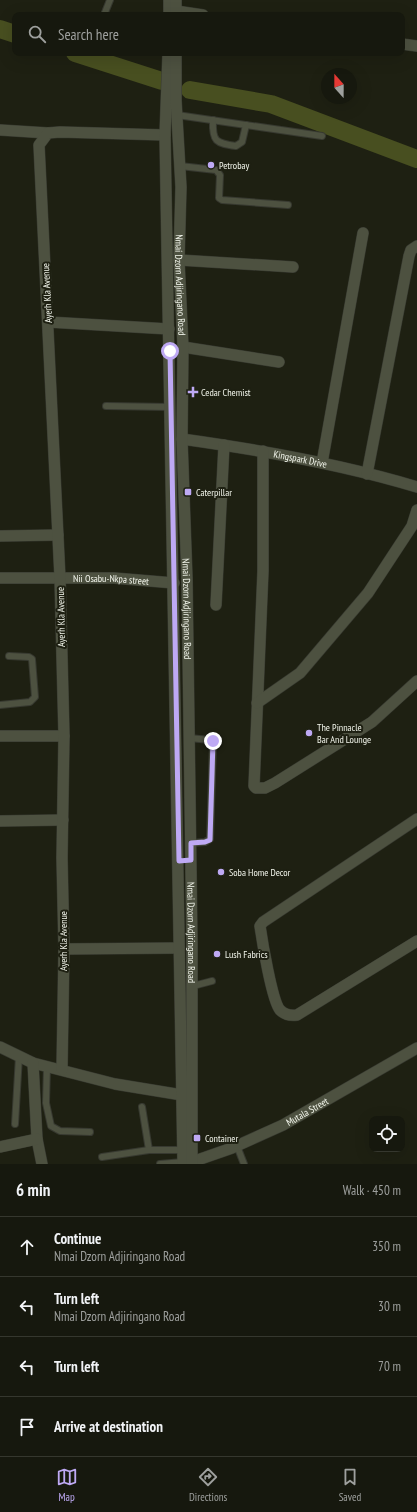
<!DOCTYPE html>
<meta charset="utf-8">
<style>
body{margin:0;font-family:"PT Sans Narrow",sans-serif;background:#23251c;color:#f1f3f6}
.controls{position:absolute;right:12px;bottom:12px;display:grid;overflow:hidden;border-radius:8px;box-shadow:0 4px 16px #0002}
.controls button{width:36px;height:36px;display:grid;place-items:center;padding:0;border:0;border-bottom:1px solid #35372e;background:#16180e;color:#f1f3f6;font:20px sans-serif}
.compass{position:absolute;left:321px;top:68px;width:36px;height:36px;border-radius:50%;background:#16180e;box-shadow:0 4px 16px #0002;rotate:339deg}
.stop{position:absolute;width:12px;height:12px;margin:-9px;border:3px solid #bea9f4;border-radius:50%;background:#fff}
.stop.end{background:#bea9f4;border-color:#fff;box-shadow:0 1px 4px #0008}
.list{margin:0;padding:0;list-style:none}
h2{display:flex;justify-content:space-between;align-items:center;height:52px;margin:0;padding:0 16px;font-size:17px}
h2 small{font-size:13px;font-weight:400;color:#9ea09e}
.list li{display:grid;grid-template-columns:26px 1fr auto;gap:12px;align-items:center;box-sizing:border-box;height:60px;padding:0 16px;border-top:1px solid #35372e}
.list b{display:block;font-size:15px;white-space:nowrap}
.list p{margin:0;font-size:13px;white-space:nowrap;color:#9ea09e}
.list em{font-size:13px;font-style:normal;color:#9ea09e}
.icon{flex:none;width:22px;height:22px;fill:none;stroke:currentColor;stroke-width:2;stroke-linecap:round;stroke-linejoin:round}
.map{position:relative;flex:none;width:417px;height:1164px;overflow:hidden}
.search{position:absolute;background:#16180e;box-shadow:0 4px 16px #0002;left:12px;right:12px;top:12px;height:44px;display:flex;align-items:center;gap:10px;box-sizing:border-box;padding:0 14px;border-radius:8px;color:#9ea09e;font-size:15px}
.sheet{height:292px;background:#16180e}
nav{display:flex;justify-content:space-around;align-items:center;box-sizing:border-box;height:56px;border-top:1px solid #35372e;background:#16180e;font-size:11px;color:#9ea09e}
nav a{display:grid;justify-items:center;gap:2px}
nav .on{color:#bea9f4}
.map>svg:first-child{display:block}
</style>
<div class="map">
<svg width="417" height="1164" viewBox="0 0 417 1164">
<rect width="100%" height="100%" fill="#1e2012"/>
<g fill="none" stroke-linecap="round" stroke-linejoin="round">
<g stroke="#484f20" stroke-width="18">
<path d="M 0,29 L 15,34"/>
<path d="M 75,53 L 162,81"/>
<path d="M 190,90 L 271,104 L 417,159"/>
</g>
<g stroke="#373930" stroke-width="8">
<g id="service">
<path d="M 104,15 L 110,0"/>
<path d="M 177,115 L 322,136"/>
<path d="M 213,120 C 212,142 216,143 236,146 L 242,142 L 246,125"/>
<path d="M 180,166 L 216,170 L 220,175 L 219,198 L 222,200 L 288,205"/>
<path d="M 106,406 L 170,407"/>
<path d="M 0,705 L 30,702 L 35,697 L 32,659 L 29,657 L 9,656"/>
<path d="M 189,738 L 210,740 L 213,743 L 210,839 L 205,842 L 191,843"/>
<path d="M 193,986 L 212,981"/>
<path d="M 47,1066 L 46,1103 L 51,1126 L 60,1131 L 90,1132"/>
<path d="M 142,1107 L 149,1150"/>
<path d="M 15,1124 L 19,1056"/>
<path d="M 237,1146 L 244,1164"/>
<path d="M 102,1157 L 149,1150 L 183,1150"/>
<path d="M 160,1164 L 183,1162"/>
</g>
</g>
<g stroke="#373930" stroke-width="12">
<g id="minor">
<path d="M 176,11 L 203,15"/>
<path d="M 402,44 L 417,46"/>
<path d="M 0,130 L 48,133"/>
<path d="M 179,260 L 293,267"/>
<path d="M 48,322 L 169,329"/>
<path d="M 183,347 L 279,362"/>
<path id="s1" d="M 182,439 C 261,450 341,464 417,487"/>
<path d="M 263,451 L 263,571 L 254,786 L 256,788 L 265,788 L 275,783 L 372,722 L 417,681"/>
<path d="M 322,463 L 363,233"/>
<path d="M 367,474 L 409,256 L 411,250 L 417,246"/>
<path d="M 0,536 L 58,535"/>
<path id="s2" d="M 0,578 L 114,578 L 174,583"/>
<path d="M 216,605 L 224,445"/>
<path d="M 257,703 L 300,673 L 368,593 L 412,526 L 417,510"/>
<path d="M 0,736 L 64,736"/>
<path d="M 417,819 L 263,922 L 260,926 C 262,940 272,1001 280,1010 C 285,1015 291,1016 297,1015 L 417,941"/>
<path d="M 0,821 L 63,820"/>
<path d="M 64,949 L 179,948"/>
<path d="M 0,1047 L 33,1063 L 115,1084 L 182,1095"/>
<path d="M 33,1063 L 37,1139 L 42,1164"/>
<path d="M 62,1069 L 64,949 L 62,858 L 64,736 L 60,578 L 39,145 L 48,133 L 60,132 L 165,135"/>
<path d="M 0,1147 L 37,1139"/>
<path id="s3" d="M 192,1162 L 232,1148 L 283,1125 L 417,1048"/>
</g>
</g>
<g stroke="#373930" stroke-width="12">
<g id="secondary">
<path d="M 169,15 L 169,0"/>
<path d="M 176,15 L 176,0"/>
<path d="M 168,53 L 165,135 L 183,1164"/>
<path id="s4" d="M 176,53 L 176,100 L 181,187 L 179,260 L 183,347 L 182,439 L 187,578 L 192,944 L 192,1164"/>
</g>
</g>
<use href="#service" stroke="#4d5140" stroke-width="6"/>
<use href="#minor" stroke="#4d5140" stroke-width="11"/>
<use href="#secondary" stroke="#4d5140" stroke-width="11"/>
</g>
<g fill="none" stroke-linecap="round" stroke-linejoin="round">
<path stroke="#bea9f4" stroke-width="5" d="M 170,351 L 179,861 L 191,860 L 191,843 L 205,842 L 210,840 L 213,741"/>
</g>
<g fill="#bea9f4" stroke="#1e2012" stroke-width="1.5">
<circle cx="211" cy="165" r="4"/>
<path d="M191 386h4v4h4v4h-4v4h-4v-4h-4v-4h4z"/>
<rect x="184" y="488" width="8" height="8" rx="2"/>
<circle cx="309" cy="733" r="4"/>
<circle cx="221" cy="872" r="4"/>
<circle cx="217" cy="954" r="4"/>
<rect x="193" y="1134" width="8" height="8" rx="2"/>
</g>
<g text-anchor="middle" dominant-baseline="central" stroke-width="4" stroke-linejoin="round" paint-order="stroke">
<g font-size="10" fill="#f2f5eb" stroke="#1e2012" text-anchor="start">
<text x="219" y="165">Petrobay</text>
<text x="201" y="392">Cedar Chemist</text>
<text x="196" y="492">Caterpillar</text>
<text x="317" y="727">The Pinnacle<tspan x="317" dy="12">Bar And Lounge</tspan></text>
<text x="229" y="872">Soba Home Decor</text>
<text x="225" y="954">Lush Fabrics</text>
<text x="205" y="1138">Container</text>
</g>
<g font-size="10" fill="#f2f5eb" stroke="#1e2012">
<text stroke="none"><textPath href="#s4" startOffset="232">Nmai Dzorn Adjiringano Road</textPath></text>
<text transform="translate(47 293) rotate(-93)">Ayerh Kla Avenue</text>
<text stroke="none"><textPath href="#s1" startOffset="120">Kingspark Drive</textPath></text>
<text stroke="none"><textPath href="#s2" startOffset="111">Nii Osabu-Nkpa street</textPath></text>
<text stroke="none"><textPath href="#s4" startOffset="556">Nmai Dzorn Adjiringano Road</textPath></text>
<text transform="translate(61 617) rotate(-91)">Ayerh Kla Avenue</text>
<text stroke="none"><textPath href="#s4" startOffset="880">Nmai Dzorn Adjiringano Road</textPath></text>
<text transform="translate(63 941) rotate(-90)">Ayerh Kla Avenue</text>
<text stroke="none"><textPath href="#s3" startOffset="126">Mutala Street</textPath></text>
</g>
</g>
</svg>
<div class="controls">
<button><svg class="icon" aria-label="locate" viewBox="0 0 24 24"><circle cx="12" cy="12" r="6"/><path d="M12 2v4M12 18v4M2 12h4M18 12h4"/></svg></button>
</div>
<svg class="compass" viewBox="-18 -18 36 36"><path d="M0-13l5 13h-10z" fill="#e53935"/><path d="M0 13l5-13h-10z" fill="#9ea09e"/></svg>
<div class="stop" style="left:170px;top:351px"></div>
<div class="stop end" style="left:213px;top:741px"></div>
<div class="search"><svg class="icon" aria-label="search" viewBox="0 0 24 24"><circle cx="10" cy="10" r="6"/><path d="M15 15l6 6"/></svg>Search here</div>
</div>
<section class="sheet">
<h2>6 min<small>Walk · 450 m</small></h2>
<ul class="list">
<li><svg class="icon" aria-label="ahead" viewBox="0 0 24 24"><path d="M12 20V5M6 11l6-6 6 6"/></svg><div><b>Continue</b><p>Nmai Dzorn Adjiringano Road</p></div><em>350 m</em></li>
<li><svg class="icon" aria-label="left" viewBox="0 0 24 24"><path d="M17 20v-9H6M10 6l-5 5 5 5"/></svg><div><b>Turn left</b><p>Nmai Dzorn Adjiringano Road</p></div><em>30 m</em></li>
<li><svg class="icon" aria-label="left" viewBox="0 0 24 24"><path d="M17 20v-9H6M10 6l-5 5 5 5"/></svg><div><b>Turn left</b></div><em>70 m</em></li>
<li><svg class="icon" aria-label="arrive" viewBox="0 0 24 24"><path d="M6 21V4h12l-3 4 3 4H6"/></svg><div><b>Arrive at destination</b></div></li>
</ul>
</section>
<nav>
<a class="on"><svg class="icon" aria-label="map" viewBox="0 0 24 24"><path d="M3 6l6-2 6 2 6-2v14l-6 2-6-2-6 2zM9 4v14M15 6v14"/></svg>Map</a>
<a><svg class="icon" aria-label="directions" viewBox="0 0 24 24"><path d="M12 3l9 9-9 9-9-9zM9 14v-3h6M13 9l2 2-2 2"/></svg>Directions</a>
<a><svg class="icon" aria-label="saved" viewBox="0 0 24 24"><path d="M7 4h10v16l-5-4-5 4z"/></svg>Saved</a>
</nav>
